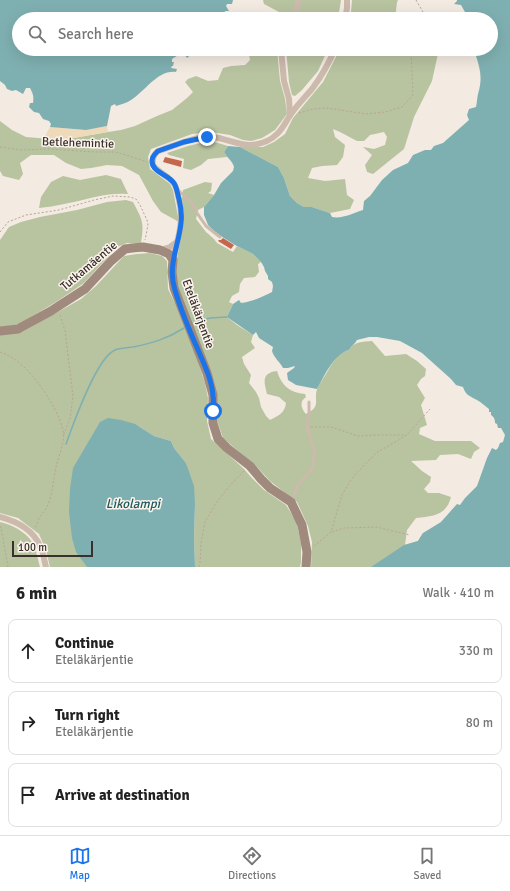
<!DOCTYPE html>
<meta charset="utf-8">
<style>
body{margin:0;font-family:Signika,sans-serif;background:#f6f6f6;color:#222}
.scale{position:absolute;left:12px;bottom:10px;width:81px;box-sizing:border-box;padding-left:4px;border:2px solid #3a2f2b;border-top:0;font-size:11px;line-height:14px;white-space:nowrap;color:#3a2f2b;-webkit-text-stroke:3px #fbf4ed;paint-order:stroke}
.stop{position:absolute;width:12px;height:12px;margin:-9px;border:3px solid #1a73e8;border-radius:50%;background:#fff}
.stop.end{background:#1a73e8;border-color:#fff;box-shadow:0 1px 4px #0008}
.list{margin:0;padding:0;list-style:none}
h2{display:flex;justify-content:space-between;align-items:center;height:52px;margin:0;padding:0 16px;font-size:17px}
h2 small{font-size:13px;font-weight:400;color:#767676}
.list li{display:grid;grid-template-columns:26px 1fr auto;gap:12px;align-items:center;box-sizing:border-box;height:64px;margin:0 8px 8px;padding:0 8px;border:1px solid #e0e0e0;border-radius:8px}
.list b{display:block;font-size:15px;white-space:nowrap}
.list p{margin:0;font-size:13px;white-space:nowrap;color:#767676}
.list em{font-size:13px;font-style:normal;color:#767676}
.icon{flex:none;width:22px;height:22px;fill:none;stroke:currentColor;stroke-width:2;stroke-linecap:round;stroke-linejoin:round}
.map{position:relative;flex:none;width:510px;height:567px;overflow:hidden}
.search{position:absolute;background:#fff;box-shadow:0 4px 16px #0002;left:12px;right:12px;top:12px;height:44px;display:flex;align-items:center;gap:10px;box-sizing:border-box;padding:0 14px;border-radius:22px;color:#767676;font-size:15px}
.sheet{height:268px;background:#fff}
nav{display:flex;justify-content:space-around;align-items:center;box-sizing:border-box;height:56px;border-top:1px solid #e0e0e0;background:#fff;font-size:11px;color:#767676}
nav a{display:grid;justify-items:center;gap:2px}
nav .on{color:#1a73e8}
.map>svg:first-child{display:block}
</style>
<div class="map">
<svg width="510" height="567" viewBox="0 0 510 567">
<rect width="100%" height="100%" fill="#f3eae1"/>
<g fill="#b8c3a0">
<path d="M 263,0 L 341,0 L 338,19 L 298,19 L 299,16 L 291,14 L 289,19 L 268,19 L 269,17 L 279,12 L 264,4 Z"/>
<path d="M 352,0 L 398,0 L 397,2 L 395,19 L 349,19 L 351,12 Z"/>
<path d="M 248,49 L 277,49 L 280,81 L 285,99 L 287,114 L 275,130 L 262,138 L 251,141 L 243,140 L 230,135 L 211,132 L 192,134 L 151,149 L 148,157 L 150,169 L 170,184 L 173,190 L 179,222 L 161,212 L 153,201 L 139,175 L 122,166 L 107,165 L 91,168 L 81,169 L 66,163 L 54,155 L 31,155 L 20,163 L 23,174 L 19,180 L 3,176 L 0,171 L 0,121 L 12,130 L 26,137 L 62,140 L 108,132 L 121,130 L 135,126 L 157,116 L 172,110 L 187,98 L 193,92 L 185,82 L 188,79 L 196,76 L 208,81 L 218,80 L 223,68 L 231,66 L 245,65 L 250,60 Z"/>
<path d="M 286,49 L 328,49 L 318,71 L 302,90 L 295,96 L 292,95 L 289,82 Z"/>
<path d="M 340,49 L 439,49 L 432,81 L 414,117 L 404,149 L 373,174 L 367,172 L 365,165 L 372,155 L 363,147 L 374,149 L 385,145 L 387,137 L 384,132 L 370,135 L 364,141 L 357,141 L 340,132 L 333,129 L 335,137 L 345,145 L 343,157 L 337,165 L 322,166 L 312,168 L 308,178 L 325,181 L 345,179 L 347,195 L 354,200 L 350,209 L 330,213 L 312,207 L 304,207 L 297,203 L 290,196 L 284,178 L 278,167 L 240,147 L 263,147 L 274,142 L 285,134 L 293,118 L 323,82 Z"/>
<path d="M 209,141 L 218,143 L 228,146 L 224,152 L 227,157 L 208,159 L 201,165 L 191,170 L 183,168 L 184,159 L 169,155 L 167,153 L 188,146 Z"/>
<path d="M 106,175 L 121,179 L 128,194 C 106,192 86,200 64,204 C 56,206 47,207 39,208 L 41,197 L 51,182 L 63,176 L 80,180 Z"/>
<path d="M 205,182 L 212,183 L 211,191 L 208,193 L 214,195 L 204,207 L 198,210 L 196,219 L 206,232 L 214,239 L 217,243 L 233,252 L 237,246 L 253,254 L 261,262 L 258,264 L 259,272 L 255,277 L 244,278 L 240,284 L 239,292 L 232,296 L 229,302 L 233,304 L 227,317 L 237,325 L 253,335 L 251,342 L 255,348 L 242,357 L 244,364 L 251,375 L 249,383 L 256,392 L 259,398 L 261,407 L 266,416 L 270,420 C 278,416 285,413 286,403 L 279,397 L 267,394 C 264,382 261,373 277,371 C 281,385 290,393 305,394 L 306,397 C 299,402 301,408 306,414 C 323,406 312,399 318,387 C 320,383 323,379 326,374 C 332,364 336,354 349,350 C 354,341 363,342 372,341 L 385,356 L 406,354 L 417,361 L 426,369 L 425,376 L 421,379 L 417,385 L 425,398 L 421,405 L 427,425 L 420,428 L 419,434 L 435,441 L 471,441 L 480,448 L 474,452 L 471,459 L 458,454 L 440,455 L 436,460 L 411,461 L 422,471 L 431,477 L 430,482 L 424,489 L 428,493 L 439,493 L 451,497 C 446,516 433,516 416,518 L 407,530 L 405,545 L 418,541 L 423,533 L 428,567 L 311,567 L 312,542 L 308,526 L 297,502 L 270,481 L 258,468 L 223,438 L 218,423 L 217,395 L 178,289 L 175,270 L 184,219 L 182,199 L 183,190 Z"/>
<path d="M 126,200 L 133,202 C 143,221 144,222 141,243 L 127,243 L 117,247 L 84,283 L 56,302 L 19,324 L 8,327 L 0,327 L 0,240 L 9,227 L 21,222 L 40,217 L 77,210 L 107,202 Z"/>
<path d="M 150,253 L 162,256 L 167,261 L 168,289 L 177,307 L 197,358 L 205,383 L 208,398 L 207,421 L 211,439 L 220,447 L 244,469 L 250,476 L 264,490 L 286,505 L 297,523 L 301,544 L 301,562 L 300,567 L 195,567 L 195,566 L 194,539 L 195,504 L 186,463 L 174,448 L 171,441 L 154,436 L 138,426 L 156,567 L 50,567 L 46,550 L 39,534 L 18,518 L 0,513 L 0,335 L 22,332 L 81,299 L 96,286 L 124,256 L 137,254 Z"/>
<path d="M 0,522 C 12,525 25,531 32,542 C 36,548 38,560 40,567 L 0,567 Z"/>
</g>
<path fill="#eedab8" d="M 107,126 L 108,132 L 62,140 L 44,138 L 50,127 L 85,130 Z"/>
<g fill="#7fb0b1">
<path d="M 0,0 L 233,0 L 232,4 L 227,4 L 226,6 L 229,11 L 225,11 L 224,14 L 217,19 L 19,19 L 19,49 L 197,49 L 187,58 L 183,52 L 172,59 L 172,62 L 174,62 L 173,66 L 172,66 L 171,68 L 177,69 L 176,72 C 157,70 146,91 131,100 C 127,103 121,104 116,106 L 115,104 L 111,106 L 107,126 L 86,130 L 50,127 L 51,124 L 49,121 L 43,119 L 39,113 L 34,112 L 29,107 L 30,103 L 33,103 C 34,96 33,94 30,88 L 26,88 L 23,94 L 16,90 L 12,91 L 7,89 L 5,85 L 0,81 Z"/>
<path d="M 457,0 L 510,0 L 510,567 L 371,567 L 404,545 L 418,541 L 423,533 L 441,522 L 457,504 L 460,505 L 465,498 L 477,486 L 487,458 L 492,448 L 496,450 L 498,448 L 500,443 L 503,442 L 505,435 L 501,428 L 498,428 L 497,424 L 495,423 C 495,419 494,417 491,415 L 491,412 L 489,412 L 489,409 C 485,406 480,401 475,399 C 468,395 466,395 463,387 L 456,385 L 451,379 L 422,353 L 400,341 L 377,337 L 369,337 L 357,340 C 355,344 351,346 349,350 C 333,355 325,375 317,389 L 296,385 L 288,380 L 287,373 L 294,368 L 295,366 L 288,368 L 283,368 C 280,362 274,358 272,351 L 273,347 L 259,338 L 256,332 L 253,335 L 227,317 L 233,304 L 239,300 L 241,303 C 252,302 262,297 272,292 L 273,286 L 272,282 L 268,279 L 268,276 L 265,271 L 264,267 L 261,262 L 253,254 L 235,245 L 216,233 L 208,225 L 204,215 L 204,207 L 214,195 L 221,183 L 233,171 L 234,167 C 232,160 227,158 224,152 L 228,146 L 240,147 L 278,167 L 284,178 L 290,196 L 297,203 L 304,207 L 312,207 L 330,213 L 332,217 C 343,219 353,213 363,210 L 364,201 L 370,196 L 382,180 L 393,170 L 408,163 L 413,155 L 425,150 L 431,150 L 434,146 L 443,143 L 469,120 L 467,115 L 469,109 L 476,107 C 477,103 477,98 478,94 C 483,78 480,68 475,53 L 473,52 L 473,49 L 491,49 L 491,19 L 469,19 L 461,5 L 454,4 L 457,1 Z"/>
<path d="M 108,418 L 121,420 L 135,424 L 154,436 L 171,441 L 174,448 L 186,463 L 194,486 L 195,504 L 194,539 L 195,566 L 195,567 L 87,567 L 76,552 L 72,538 L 69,512 L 70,489 L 73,468 L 100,422 Z"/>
</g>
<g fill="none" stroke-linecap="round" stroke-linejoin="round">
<g stroke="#7fb0b1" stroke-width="1.5">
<path d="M 193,323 L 195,322 L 210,318 L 227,317"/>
<path d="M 66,444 C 73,425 96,358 115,350 C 120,348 127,348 133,347 C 152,343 167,339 184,328"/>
</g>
</g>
<g fill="#c5674d">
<path d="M 165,157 L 182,161 L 181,167 L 163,162 Z"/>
<path d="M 223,238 L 234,245 L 231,249 L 218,241 L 219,240 L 221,240 Z"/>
</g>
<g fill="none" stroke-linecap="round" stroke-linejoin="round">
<g stroke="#b8a496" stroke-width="1" stroke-dasharray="2 2" stroke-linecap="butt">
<path d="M 416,0 L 427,19"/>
<path d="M 299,113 L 313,109 L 327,108 L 366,114 L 385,112 L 402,107 L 413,95 L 411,51 L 412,49"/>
<path d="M 0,147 L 20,150 L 48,149 L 95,152 L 115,152 L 126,155 L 147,162"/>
<path d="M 0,232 L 8,222 L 26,215 L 59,210 L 94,200 L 113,196 L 130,197 L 136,199 L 140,205 L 147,220 L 148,225 L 145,240"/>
<path d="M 60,315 L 65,331 L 73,396 L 70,419 L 64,434"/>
<path d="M 0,352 C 16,357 29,371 39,384 C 49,398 67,425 63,442 C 61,452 57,461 55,472 C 53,483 52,496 47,507 C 45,511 42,513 40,517 C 38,520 37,524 35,528"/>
<path d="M 311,427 L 331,427 L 358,436 L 376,435 L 406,435"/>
<path d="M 0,526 L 1,528 L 8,567"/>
<path d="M 332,532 L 344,528 L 376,527 L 410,535"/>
<path d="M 314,546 L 331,532 L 342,495 L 352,478 L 376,453 L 407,435 L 430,409"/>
<path d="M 199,567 L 200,563 L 201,543 L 205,522 L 216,503 L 232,483 L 244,471"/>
</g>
<g stroke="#ccbaac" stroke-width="3">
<path d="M 178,190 L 192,203 L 195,207 L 197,213 L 206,226 L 220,237"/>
<path d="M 292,500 L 298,485 L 312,469 L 315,453 L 307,427 L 309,416 L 309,402"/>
</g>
<g stroke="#ccbaac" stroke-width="6">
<path d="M 294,19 L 297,10 L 298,0"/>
<path d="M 345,19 L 347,8 L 347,0"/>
<path d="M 281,49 L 284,81 L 289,99 L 290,115"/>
<path d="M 160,250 L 170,247 L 177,242"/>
<path d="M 173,260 C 176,245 182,229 181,214 C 181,208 179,201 178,195 C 177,190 176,185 172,181 C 166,175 158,172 153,165 C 152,159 153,155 158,151 C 174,146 197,135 214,137 C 226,139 241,146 252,145 C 261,144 271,140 277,134 C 283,129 286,121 291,114 C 297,105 305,97 312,89 C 321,77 329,63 335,49"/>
<path d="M 0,517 C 18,522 34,530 41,548 C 44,554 44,561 46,567"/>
</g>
<path stroke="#a0897d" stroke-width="9" d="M 0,331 L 18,329 L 51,311 L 85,289 L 111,261 L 125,249 L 132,248 L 143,247 L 160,250 L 169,254 L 173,260 L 172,272 L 174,288 L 207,373 L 213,395 L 213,423 L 218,439 L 227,448 L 250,466 L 261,479 L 270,488 L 291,502 L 302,525 L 307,552 L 306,567"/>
</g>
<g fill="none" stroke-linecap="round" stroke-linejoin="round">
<path stroke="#1a73e8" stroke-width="5" d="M 207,137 L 184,142 L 158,151 C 155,154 152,156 152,161 C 152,172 167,174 173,182 C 177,186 177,193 179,199 C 181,207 182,215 181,223 C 179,245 167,266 175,290 C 181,311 190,332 199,352 C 205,366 212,381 213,396 C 214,401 213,406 213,411"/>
</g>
<g text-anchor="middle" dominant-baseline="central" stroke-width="3" stroke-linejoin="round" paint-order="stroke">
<g font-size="12" fill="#3a2f2b" stroke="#fbf4ed">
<text transform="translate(78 143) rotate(2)">Betlehemintie</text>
<text transform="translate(89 266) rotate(-40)">Tutkamäentie</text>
<text transform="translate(198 314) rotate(70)">Eteläkärjentie</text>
</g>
<g font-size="13" font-style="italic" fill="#20595c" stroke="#fbf4ed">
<text x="133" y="504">Likolampi</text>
</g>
</g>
</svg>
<div class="scale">100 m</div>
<div class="stop" style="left:213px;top:411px"></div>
<div class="stop end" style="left:207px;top:137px"></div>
<div class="search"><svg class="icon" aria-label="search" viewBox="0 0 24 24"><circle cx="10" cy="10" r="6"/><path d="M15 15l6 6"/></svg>Search here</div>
</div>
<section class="sheet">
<h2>6 min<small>Walk · 410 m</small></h2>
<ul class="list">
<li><svg class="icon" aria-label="ahead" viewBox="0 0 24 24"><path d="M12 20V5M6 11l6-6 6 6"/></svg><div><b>Continue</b><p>Eteläkärjentie</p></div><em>330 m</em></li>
<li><svg class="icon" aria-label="right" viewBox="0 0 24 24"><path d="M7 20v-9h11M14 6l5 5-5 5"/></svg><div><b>Turn right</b><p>Eteläkärjentie</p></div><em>80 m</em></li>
<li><svg class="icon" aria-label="arrive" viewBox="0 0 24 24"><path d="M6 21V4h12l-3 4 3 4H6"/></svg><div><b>Arrive at destination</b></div></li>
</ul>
</section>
<nav>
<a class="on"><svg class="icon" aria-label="map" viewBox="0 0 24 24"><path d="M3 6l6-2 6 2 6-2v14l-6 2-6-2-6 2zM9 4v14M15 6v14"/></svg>Map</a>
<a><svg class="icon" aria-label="directions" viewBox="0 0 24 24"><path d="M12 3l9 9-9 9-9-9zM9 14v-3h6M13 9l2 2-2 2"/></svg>Directions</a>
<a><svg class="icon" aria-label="saved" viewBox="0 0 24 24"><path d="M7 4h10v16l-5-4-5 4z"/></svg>Saved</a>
</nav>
